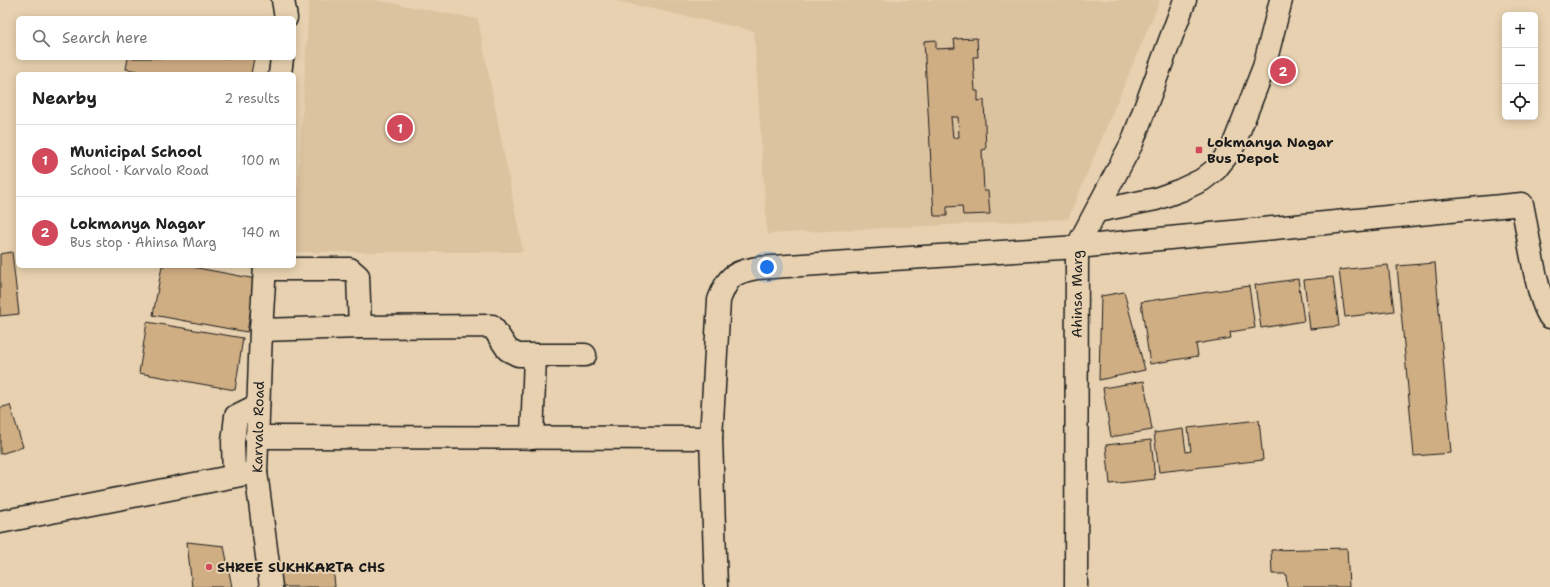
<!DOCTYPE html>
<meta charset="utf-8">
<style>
body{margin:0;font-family:"Shantell Sans",sans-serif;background:#f2f2f2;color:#222}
.controls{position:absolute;right:12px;top:12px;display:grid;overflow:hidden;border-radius:6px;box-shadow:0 2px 10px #0003}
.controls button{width:36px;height:36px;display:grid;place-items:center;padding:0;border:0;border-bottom:1px solid #e0e0e0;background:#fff;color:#222;font:20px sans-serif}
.you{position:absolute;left:767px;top:267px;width:14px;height:14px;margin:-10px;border:3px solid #fff;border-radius:50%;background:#1a73e8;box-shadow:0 0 0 6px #1a73e833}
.badge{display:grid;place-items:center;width:26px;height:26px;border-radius:50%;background:#d1495b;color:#fff;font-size:13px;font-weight:700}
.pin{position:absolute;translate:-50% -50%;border:2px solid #fff;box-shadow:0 1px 4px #0006}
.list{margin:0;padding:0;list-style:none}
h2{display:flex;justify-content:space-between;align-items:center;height:52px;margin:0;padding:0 16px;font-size:17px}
h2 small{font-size:13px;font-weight:400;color:#767676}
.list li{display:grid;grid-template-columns:26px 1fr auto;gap:12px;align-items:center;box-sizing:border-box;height:72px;padding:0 16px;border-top:1px solid #e0e0e0}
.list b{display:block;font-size:15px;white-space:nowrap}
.list p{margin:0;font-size:13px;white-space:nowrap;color:#767676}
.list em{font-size:13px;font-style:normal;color:#767676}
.icon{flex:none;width:22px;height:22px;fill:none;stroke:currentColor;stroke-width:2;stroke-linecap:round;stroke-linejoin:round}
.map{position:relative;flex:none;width:1550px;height:587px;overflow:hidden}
.search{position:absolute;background:#fff;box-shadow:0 2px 10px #0003;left:16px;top:16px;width:280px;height:44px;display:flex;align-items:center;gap:10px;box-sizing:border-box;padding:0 14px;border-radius:6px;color:#767676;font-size:15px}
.panel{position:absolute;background:#fff;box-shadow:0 2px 10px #0003;left:16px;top:72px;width:280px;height:196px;border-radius:6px}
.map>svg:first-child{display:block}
</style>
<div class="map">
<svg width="1550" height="587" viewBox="0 0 1550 587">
<rect width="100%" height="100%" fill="#e7d1b0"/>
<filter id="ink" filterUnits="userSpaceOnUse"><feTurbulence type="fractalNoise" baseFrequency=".025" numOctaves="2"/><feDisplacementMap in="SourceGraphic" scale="8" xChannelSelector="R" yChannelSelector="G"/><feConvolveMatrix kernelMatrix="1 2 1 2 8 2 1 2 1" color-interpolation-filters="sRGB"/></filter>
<g filter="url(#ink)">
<g fill="#dcc3a0">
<path d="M 309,0 L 375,0 L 478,19 L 523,252 L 294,252 Z"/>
<path d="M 611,0 L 1160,0 L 1068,219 L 767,234 L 754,31 Z"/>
</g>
<g fill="#d0ae84" stroke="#1c1c1c" fill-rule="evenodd">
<path d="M 977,38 L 978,57 L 973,57 L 975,91 L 978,91 L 978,101 L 984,100 L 986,149 L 982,150 L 984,191 L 988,191 L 990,214 L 963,215 L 962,206 L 947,207 L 947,216 L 934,216 L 924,41 L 936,40 L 936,49 L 955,48 L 954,39 ZM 951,117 L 958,117 L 959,137 L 953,138 Z"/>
<path d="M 128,58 L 254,58 L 251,74 L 154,74 L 126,69 Z"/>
<path d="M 12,252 L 19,314 L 0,316 L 0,254 Z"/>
<path d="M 1435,263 L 1451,453 L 1414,456 L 1397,266 Z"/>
<path d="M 1388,265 L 1394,311 L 1345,317 L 1339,270 Z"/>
<path d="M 162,266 L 187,266 L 256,279 L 247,332 L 153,315 Z"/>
<path d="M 1333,277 L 1339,326 L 1310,329 L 1304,280 Z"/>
<path d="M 1298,279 L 1304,321 L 1261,328 L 1255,285 Z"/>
<path d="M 1249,286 L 1255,328 L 1230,332 L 1231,338 L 1196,344 L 1198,356 L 1150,364 L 1141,302 Z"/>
<path d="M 1124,292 L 1145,370 L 1099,380 L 1101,296 Z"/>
<path d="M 147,322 L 243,338 L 235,390 L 139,373 Z"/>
<path d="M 1144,381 L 1152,430 L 1111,437 L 1103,388 Z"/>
<path d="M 10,405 L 23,447 L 0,454 L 0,408 Z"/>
<path d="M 1259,420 L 1263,460 L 1159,472 L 1154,433 L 1183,429 L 1186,452 L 1191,451 L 1188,428 Z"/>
<path d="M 1151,440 L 1155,479 L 1110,484 L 1106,445 Z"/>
<path d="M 187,542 L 224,546 L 232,587 L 192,587 Z"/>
<path d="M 1347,548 L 1349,587 L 1287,587 L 1286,574 L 1272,574 L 1271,550 Z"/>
<path d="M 333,566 L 335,587 L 281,587 L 279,573 Z"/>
</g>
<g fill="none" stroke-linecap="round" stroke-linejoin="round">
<g stroke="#1c1c1c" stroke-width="25">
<g id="minor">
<path d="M 283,0 L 286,18"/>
<path d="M 280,74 L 282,58"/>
<path d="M 1097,211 L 1156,199 L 1181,190 L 1202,180 L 1216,169 L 1232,149 L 1264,67 L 1281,0"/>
<path d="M 265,266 L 261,330 L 256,472 L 271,587"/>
<path d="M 265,269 L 350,269 L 358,276 L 360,327 L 492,326 L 508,350 L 518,355 L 585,355"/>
<path d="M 261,330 L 360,327"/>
<path d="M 256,437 L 711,438"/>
<path d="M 532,438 L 535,356"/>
<path d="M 234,476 L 233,442 L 236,416 L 258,405"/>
<path d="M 0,522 L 256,472"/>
<path d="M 716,587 L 711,438 L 719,300 C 728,277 731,273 757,268 L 1077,247 L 1522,204 C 1528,231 1536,297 1550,317"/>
<path id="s1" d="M 1076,587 L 1077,247 L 1132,143 L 1185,0"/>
</g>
</g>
<use href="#minor" stroke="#e7d1b0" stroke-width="22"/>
</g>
</g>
<g fill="#d1495b" stroke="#e7d1b0" stroke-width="1.5">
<rect x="1195" y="146" width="8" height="8" rx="2"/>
<circle cx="209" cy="567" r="4"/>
</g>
<g text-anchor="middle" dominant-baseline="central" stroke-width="4" stroke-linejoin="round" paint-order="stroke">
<g font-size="14" font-weight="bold" fill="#1c1c1c" stroke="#e7d1b0" text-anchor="start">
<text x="1207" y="142">Lokmanya Nagar<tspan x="1207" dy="16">Bus Depot</tspan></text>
<text x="217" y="567">SHREE SUKHKARTA CHS</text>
</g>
<g font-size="14" fill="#1c1c1c" stroke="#e7d1b0">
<text stroke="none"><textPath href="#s1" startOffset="293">Ahinsa Marg</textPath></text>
<text transform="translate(258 427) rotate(-89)">Karvalo Road</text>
</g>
</g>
</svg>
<div class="controls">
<button>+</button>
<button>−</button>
<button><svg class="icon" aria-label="locate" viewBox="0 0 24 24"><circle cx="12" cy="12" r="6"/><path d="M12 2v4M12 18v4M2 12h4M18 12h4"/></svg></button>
</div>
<div class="you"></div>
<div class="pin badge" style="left:400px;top:128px">1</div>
<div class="pin badge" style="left:1283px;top:71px">2</div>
<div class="search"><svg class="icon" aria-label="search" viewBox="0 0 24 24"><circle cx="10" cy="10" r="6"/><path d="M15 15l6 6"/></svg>Search here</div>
<section class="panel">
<h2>Nearby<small>2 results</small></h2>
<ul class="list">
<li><span class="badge">1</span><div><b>Municipal School</b><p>School · Karvalo Road</p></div><em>100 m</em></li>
<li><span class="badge">2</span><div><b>Lokmanya Nagar</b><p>Bus stop · Ahinsa Marg</p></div><em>140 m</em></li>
</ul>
</section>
</div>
